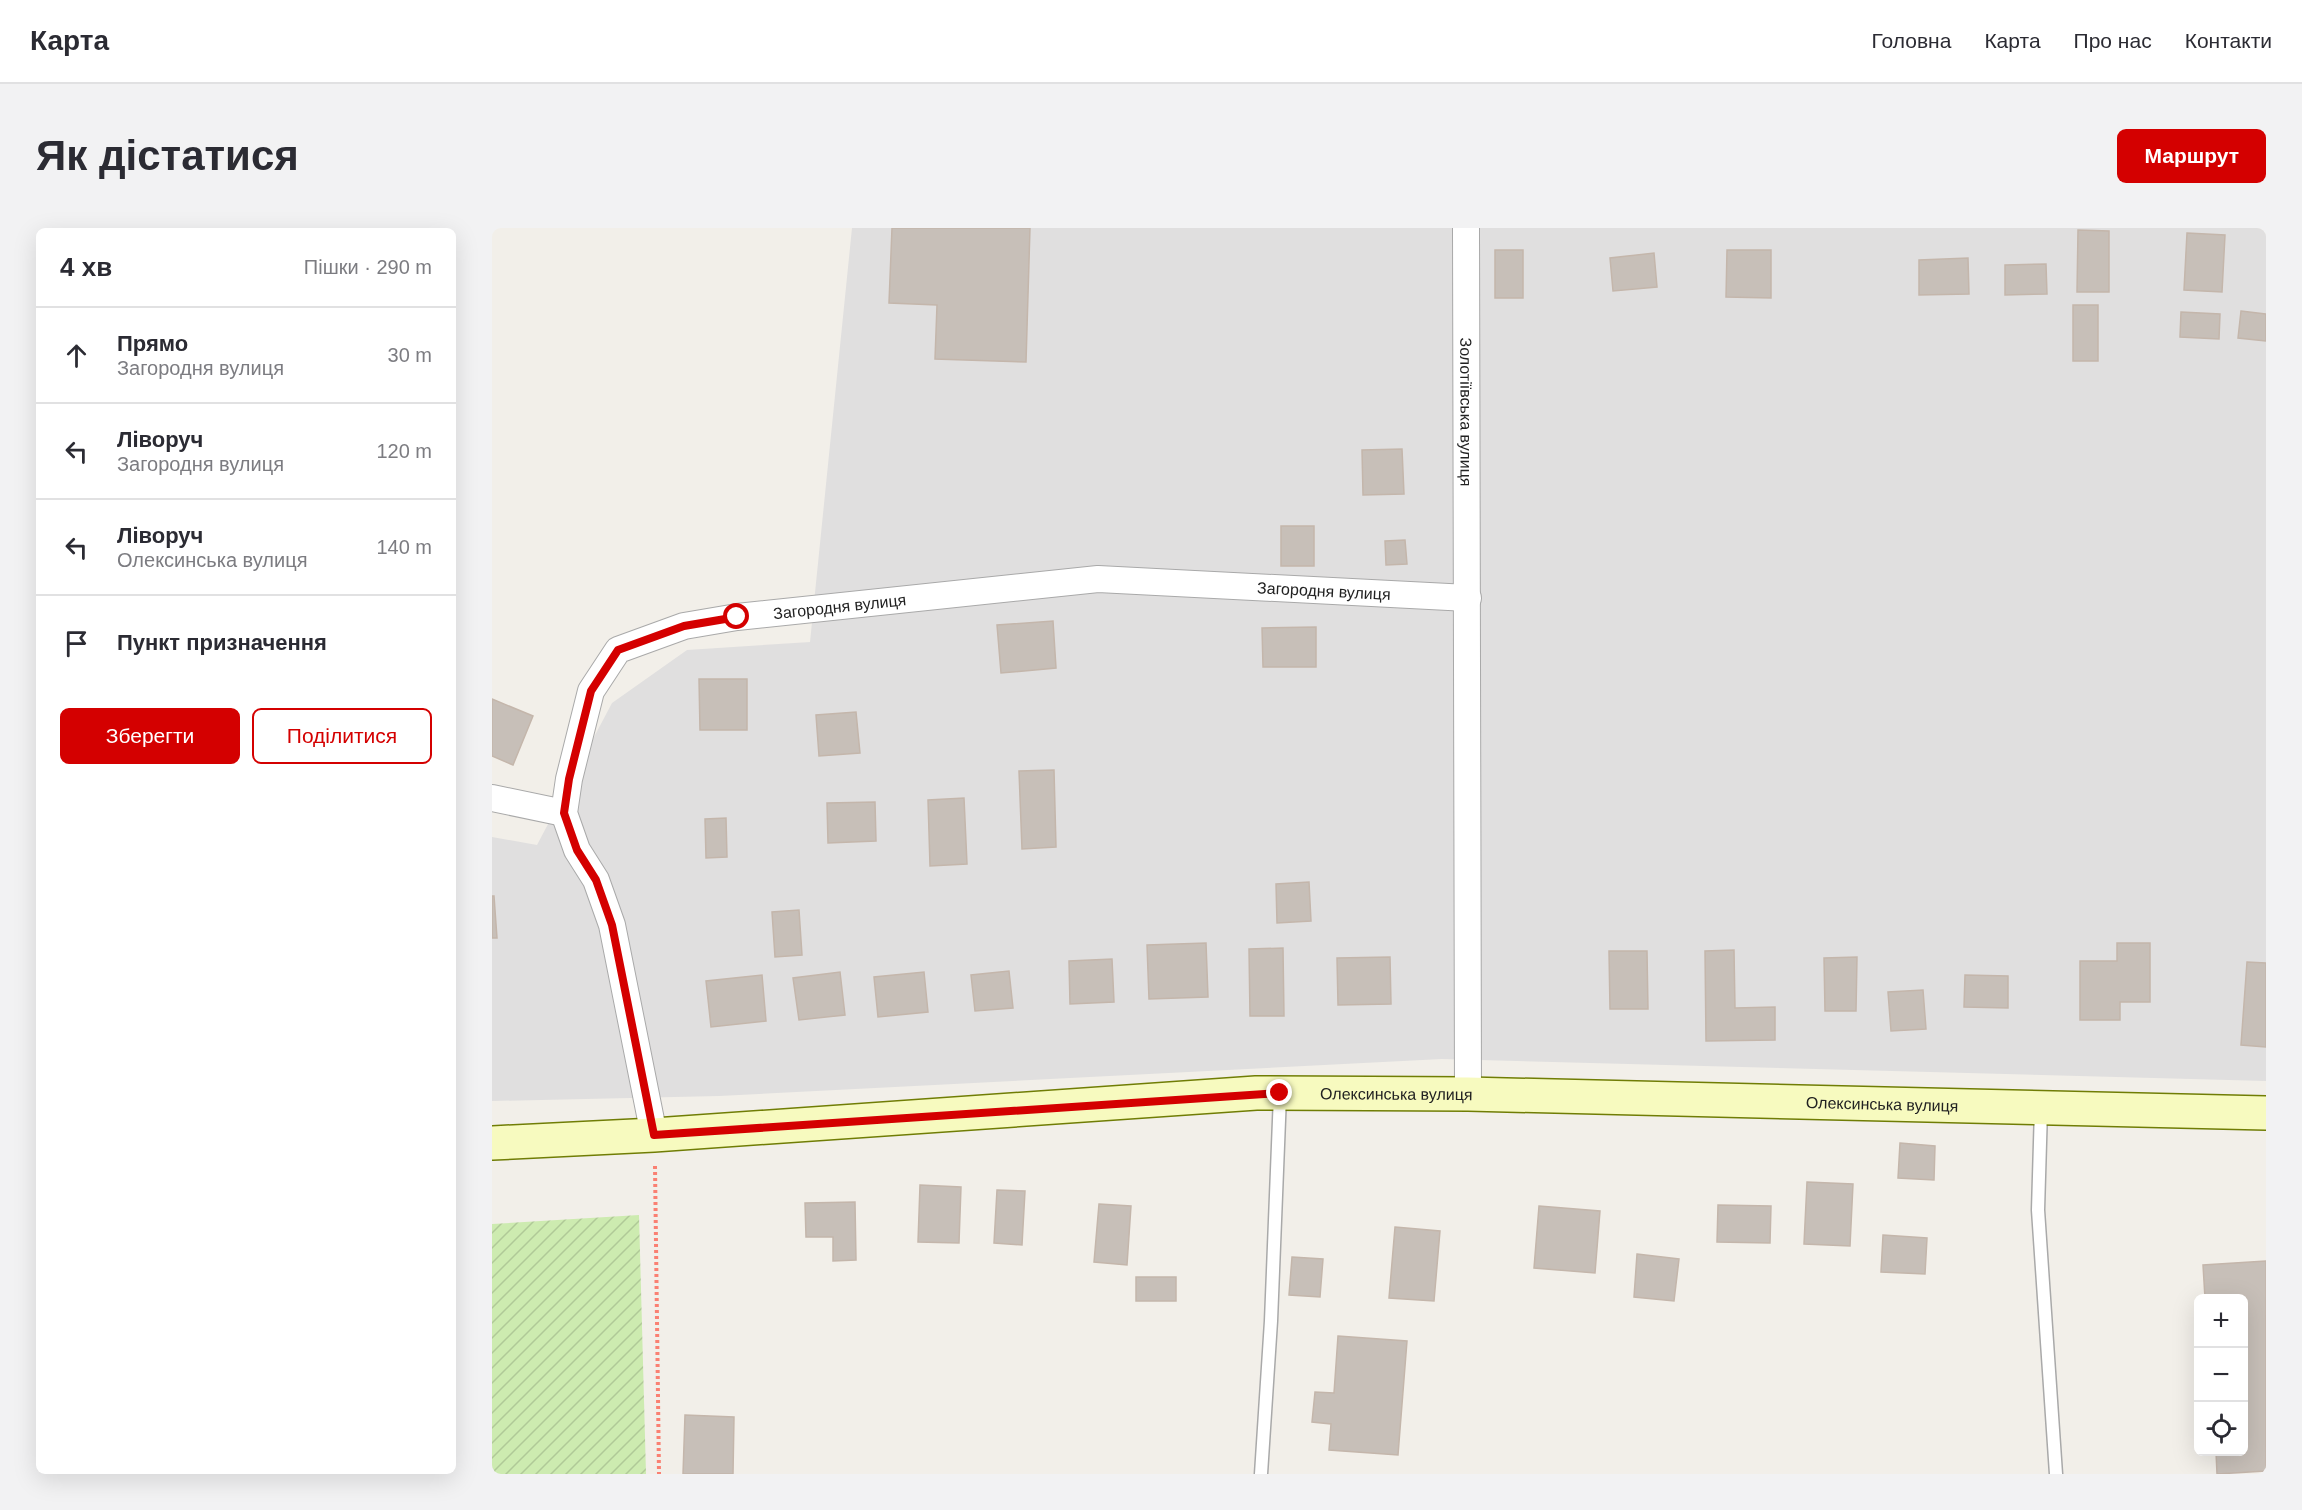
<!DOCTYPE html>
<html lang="uk">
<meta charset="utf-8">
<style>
body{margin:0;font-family:Helvetica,sans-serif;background:#f2f2f3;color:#2b2b33}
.controls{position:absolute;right:18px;bottom:18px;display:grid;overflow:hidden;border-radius:9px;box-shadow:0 6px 24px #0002}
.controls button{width:54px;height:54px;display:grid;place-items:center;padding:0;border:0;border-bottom:2px solid #e1e1e2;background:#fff;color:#2b2b33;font:30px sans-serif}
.stop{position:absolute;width:18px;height:18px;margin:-14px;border:4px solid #d40000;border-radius:50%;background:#fff}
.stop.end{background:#d40000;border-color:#fff;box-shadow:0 2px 6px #0008}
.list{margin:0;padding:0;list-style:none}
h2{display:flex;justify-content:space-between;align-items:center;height:78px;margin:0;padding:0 24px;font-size:26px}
h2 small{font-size:20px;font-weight:400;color:#7c7c81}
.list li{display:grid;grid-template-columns:39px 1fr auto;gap:18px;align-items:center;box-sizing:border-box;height:96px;padding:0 24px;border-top:2px solid #e1e1e2}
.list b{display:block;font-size:22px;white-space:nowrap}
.list p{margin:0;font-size:20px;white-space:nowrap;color:#7c7c81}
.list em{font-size:20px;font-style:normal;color:#7c7c81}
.actions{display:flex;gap:12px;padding:18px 24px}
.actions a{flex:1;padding:14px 0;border:2px solid #d40000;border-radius:9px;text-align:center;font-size:21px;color:#d40000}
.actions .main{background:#d40000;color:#fff}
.icon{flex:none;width:33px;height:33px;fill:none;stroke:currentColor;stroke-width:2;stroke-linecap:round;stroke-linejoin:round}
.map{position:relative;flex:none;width:1774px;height:1246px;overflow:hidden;border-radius:9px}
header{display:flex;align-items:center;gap:36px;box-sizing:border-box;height:84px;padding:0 30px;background:#fff;border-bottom:2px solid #e1e1e2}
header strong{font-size:28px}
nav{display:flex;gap:33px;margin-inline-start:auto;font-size:21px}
.intro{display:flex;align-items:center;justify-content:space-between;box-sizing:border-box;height:144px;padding:0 36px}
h1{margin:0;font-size:42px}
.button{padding:15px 27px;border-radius:9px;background:#d40000;color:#fff;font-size:21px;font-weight:700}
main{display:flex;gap:36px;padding:0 36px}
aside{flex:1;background:#fff;border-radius:9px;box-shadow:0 6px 24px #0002}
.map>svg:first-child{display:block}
</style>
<header>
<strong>Карта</strong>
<nav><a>Головна</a><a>Карта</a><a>Про нас</a><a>Контакти</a></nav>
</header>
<div class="intro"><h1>Як дістатися</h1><a class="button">Маршрут</a></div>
<main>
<aside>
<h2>4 хв<small>Пішки · 290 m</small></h2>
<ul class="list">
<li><svg class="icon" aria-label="ahead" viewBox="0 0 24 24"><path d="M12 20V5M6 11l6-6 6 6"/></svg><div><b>Прямо</b><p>Загородня вулиця</p></div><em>30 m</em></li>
<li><svg class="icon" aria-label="left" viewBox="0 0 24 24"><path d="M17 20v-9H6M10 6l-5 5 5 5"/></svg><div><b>Ліворуч</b><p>Загородня вулиця</p></div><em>120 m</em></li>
<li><svg class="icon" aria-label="left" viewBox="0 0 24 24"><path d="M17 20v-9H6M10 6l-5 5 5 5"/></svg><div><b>Ліворуч</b><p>Олексинська вулиця</p></div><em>140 m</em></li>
<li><svg class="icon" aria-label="arrive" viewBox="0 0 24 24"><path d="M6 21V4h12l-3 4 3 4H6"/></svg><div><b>Пункт призначення</b></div></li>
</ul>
<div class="actions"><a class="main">Зберегти</a><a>Поділитися</a></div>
</aside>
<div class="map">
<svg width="1774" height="1246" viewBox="0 0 1774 1246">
<defs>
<pattern id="garden-furrows" width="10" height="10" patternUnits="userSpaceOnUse" patternTransform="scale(1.5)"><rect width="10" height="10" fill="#cdebb0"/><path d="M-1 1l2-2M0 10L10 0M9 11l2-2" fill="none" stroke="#b0c997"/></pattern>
</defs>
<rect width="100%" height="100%" fill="#f2efe9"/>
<path fill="#e0dfdf" d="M 360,0 L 1774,0 L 1774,853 L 950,831 L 227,868 L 0,873 L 0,609 L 45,617 L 120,475 L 195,422 L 318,414 Z"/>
<path fill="url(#garden-furrows)" d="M 147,987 L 154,1246 L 0,1246 L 0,996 Z"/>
<g fill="#c7bfb8" stroke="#c4b6ab" stroke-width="1.5">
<path d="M 400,0 L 538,0 L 534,134 L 443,131 L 445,77 L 397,75 Z"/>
<path d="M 1586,2 L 1617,3 L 1617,64 L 1585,64 Z"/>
<path d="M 1695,5 L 1733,7 L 1730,64 L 1692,62 Z"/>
<rect x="1003" y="22" width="28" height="48"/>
<path d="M 1235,22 L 1279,22 L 1279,70 L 1234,69 Z"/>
<path d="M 1162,25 L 1165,59 L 1121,63 L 1118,30 Z"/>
<path d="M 1476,30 L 1477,66 L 1427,67 L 1427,32 Z"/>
<path d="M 1554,36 L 1555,66 L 1513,67 L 1513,37 Z"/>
<rect x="1581" y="77" width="25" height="56"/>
<path d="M 1749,83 L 1774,86 L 1774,113 L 1746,110 Z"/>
<path d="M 1689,84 L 1728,86 L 1727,111 L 1688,109 Z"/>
<path d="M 910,221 L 912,266 L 871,267 L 870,222 Z"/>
<rect x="789" y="298" width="33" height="40"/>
<path d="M 913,312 L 915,336 L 894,337 L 893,313 Z"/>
<path d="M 561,393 L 564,440 L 509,445 L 505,397 Z"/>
<path d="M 824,399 L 824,439 L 771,439 L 770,400 Z"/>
<path d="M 207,451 L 255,451 L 255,502 L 208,502 Z"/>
<path d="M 0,471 L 41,488 L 21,537 L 0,528 Z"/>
<path d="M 364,484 L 368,525 L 327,528 L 324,487 Z"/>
<path d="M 562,542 L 564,619 L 530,621 L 527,543 Z"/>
<path d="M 472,570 L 475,636 L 438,638 L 436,572 Z"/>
<path d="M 383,574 L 384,613 L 336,615 L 335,575 Z"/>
<path d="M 234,590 L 235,629 L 214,630 L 213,591 Z"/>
<path d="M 817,654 L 819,693 L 785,695 L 784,656 Z"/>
<path d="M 0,668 L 2,668 L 5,710 L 0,710 Z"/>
<path d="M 307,682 L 310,727 L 283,729 L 280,684 Z"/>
<path d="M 714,715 L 716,769 L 657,771 L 655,717 Z"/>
<path d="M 1625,715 L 1658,715 L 1658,774 L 1628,774 L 1628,792 L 1588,792 L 1588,733 L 1625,733 Z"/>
<path d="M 791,720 L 792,788 L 758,788 L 757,721 Z"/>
<path d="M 1242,722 L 1243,780 L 1283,779 L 1283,812 L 1214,813 L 1213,723 Z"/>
<path d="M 1117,723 L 1155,723 L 1156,781 L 1118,781 Z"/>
<path d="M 898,729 L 899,776 L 846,777 L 845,730 Z"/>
<path d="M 1365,729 L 1364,783 L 1333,783 L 1332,730 Z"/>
<path d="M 620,731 L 622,774 L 578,776 L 577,733 Z"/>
<path d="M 1755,734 L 1774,735 L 1774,819 L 1749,817 Z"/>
<path d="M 517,743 L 521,780 L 483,783 L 479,747 Z"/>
<path d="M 348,744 L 353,787 L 307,792 L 301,750 Z"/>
<path d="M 432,744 L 436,784 L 386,789 L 382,749 Z"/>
<path d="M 270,747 L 274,793 L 219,799 L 214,753 Z"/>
<path d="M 1473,747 L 1516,748 L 1516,780 L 1472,779 Z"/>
<path d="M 1431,762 L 1434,801 L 1399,803 L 1396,764 Z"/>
<path d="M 1408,915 L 1443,918 L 1442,952 L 1406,950 Z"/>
<path d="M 1315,954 L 1361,956 L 1358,1018 L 1312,1016 Z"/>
<path d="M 428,957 L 469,959 L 467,1015 L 426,1014 Z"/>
<path d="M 505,962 L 533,963 L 530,1017 L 502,1015 Z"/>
<path d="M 363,974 L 364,1032 L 341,1033 L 341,1009 L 314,1009 L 313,975 Z"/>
<path d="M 607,976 L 639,978 L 635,1037 L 602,1034 Z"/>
<path d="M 1226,977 L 1279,978 L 1278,1015 L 1225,1014 Z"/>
<path d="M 1047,978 L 1108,983 L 1103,1045 L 1042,1040 Z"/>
<path d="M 903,999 L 948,1003 L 942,1073 L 897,1070 Z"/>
<path d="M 1391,1007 L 1435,1010 L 1433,1046 L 1389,1044 Z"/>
<path d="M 1145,1026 L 1187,1031 L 1182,1073 L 1142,1069 Z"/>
<path d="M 800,1029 L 831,1031 L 828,1069 L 797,1067 Z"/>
<path d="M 1774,1033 L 1774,1243 L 1725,1246 L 1724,1224 L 1752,1224 L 1752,1070 L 1713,1070 L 1711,1037 Z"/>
<rect x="644" y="1049" width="40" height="24"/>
<path d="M 846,1108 L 915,1113 L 906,1227 L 837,1222 L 839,1196 L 820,1194 L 823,1164 L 842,1165 Z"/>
<path d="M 193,1187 L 242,1189 L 241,1246 L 191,1246 Z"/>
</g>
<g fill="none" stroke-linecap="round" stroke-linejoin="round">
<g stroke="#a9a9a9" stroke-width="15">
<g id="lane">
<path d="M 1549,881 L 1546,982 L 1564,1246"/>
<path d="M 769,1246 L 779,1093 L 788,867"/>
</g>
</g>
<g stroke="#a9a9a9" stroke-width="28">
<g id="street">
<path id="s1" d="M 974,0 L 976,866"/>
<path d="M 0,570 L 72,585"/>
<path id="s2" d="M 162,907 L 120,697 L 104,652 L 85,622 L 72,585 L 77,551 L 99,463 L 126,422 L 192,398 L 245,389 L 606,351 L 976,370"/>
</g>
</g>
<g stroke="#707d05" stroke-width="36">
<g id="secondary">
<path id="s3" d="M 0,915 L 162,907 L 764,865 L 976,866 L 1774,885"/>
</g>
</g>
<path stroke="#fa8072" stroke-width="4" stroke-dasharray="3 3" stroke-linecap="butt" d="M 163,938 L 167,1246"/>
<use href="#lane" stroke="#fff" stroke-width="12"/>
<use href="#street" stroke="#fff" stroke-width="26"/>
<use href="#secondary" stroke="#f7fabf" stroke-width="33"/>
</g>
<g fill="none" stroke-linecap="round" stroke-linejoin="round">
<path stroke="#d40000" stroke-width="8" d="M 245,389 L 192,398 L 126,422 L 99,463 L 77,551 L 72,585 L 85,622 L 104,652 L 120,697 L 162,907 L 788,865"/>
</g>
<g text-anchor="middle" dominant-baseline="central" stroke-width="4.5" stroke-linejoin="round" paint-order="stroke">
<g font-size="16" fill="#222" stroke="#fff">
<text stroke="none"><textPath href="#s1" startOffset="184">Золотіївська вулиця</textPath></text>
<text stroke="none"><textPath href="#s2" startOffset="1224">Загородня вулиця</textPath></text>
<text stroke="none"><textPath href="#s2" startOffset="738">Загородня вулиця</textPath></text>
<text stroke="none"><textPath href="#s3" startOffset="906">Олексинська вулиця</textPath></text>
<text stroke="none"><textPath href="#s3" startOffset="1392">Олексинська вулиця</textPath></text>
</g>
</g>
</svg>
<div class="controls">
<button>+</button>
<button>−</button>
<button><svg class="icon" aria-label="locate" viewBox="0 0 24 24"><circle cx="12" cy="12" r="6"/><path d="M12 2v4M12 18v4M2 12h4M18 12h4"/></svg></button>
</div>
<div class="stop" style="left:245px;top:389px"></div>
<div class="stop end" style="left:788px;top:865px"></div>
</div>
</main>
